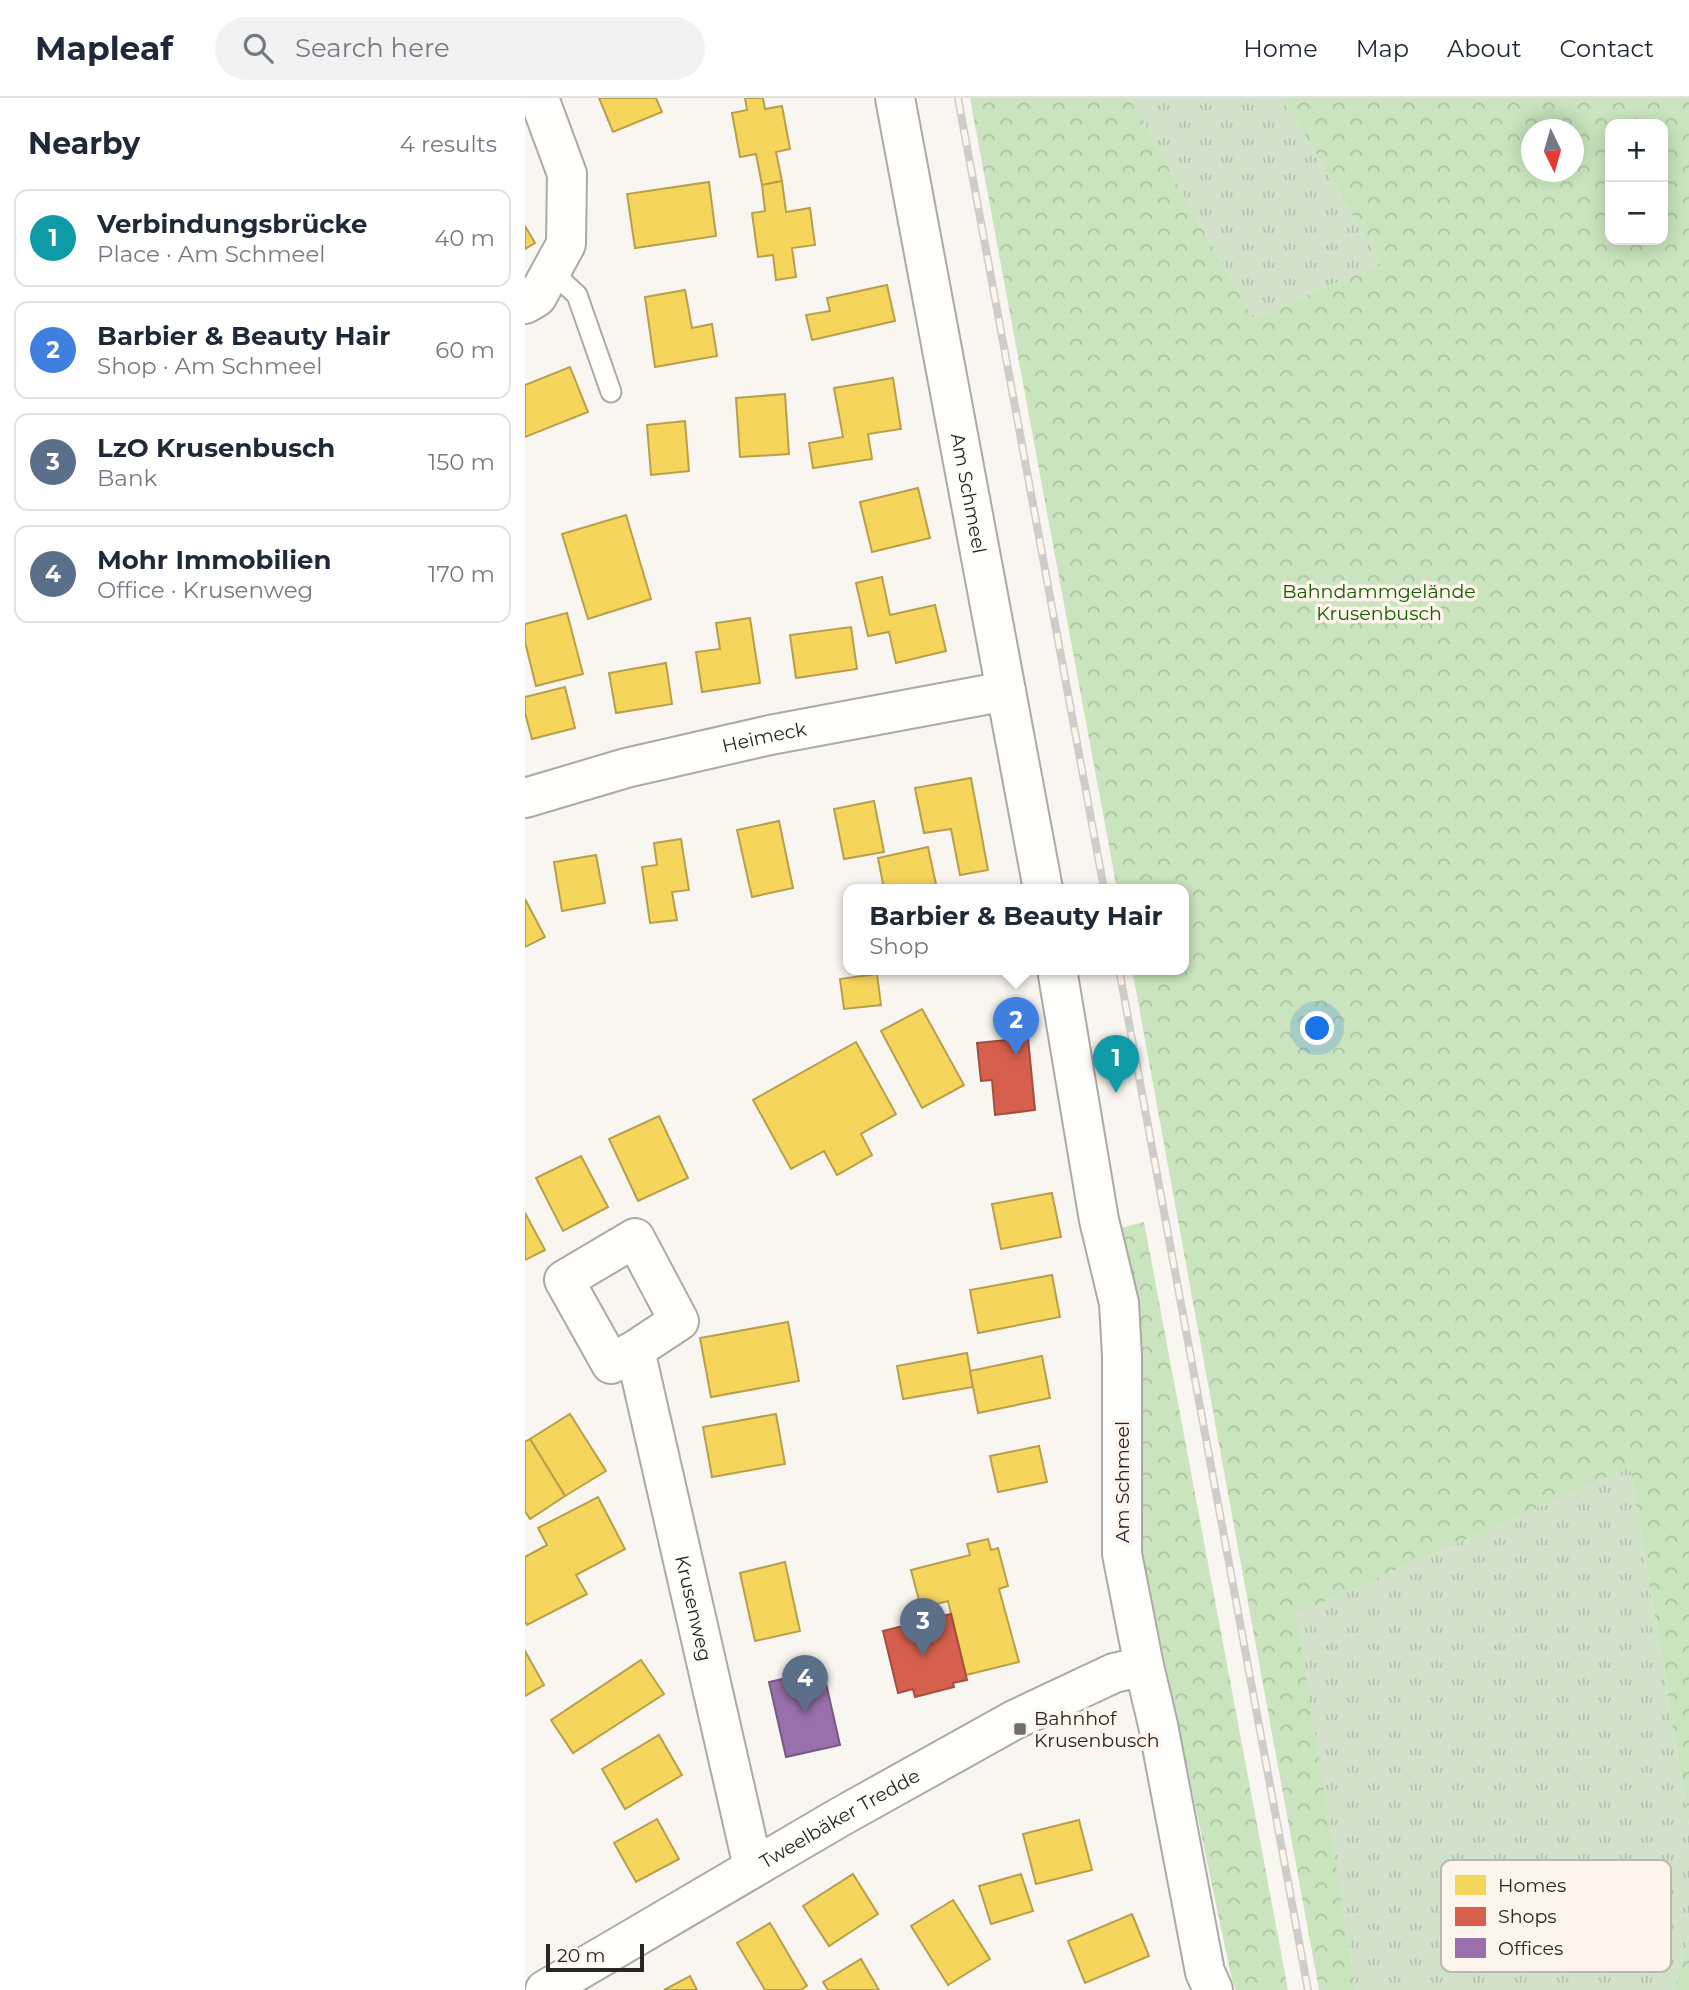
<!DOCTYPE html>
<meta charset="utf-8">
<style>
body{margin:0;font-family:Montserrat,sans-serif;background:#f2f2f3;color:#1f2937}
.controls{position:absolute;right:21px;top:21px;display:grid;overflow:hidden;border-radius:14px;box-shadow:0 4px 18px #0003}
.controls button{width:63px;height:63px;display:grid;place-items:center;padding:0;border:0;border-bottom:2px solid #e0e1e3;background:#fff;color:#1f2937;font:35px sans-serif}
.compass{position:absolute;left:996px;top:21px;width:63px;height:63px;border-radius:50%;background:#fff;box-shadow:0 4px 18px #0003;rotate:175deg}
.scale{position:absolute;left:21px;bottom:18px;width:98px;box-sizing:border-box;padding-left:7px;border:4px solid #282522;border-top:0;font-size:19px;line-height:24px;white-space:nowrap;color:#282522;-webkit-text-stroke:5px #fdf5ec;paint-order:stroke}
.you{position:absolute;left:793px;top:931px;width:24px;height:24px;margin:-18px;border:5px solid #fff;border-radius:50%;background:#1a73e8;box-shadow:0 0 0 10px #1a73e833}
.badge{display:grid;place-items:center;width:46px;height:46px;border-radius:50%;background:#d93025;color:#fff;font-size:23px;font-weight:700}
.pin{position:absolute;translate:-50% -58px;filter:drop-shadow(0 2px 4px #0008)}
.pin::after{content:'';position:absolute;top:37px;width:24px;height:21px;background:inherit;clip-path:polygon(0 0,100% 0,50% 100%)}
.popup{position:absolute;left:318px;top:786px;width:346px;height:91px;box-sizing:border-box;display:grid;place-content:center;border-radius:14px;background:#fff;filter:drop-shadow(0 2px 5px #0005);font-size:23px;white-space:nowrap;color:#747a83}
.popup b{font-size:26px;color:#1f2937}
.popup::after{content:'';position:absolute;left:50%;top:100%;margin-left:-14px;border:14px solid transparent;border-top-color:#fff}
.list{margin:0;padding:0;list-style:none}
h2{display:flex;justify-content:space-between;align-items:center;height:91px;margin:0;padding:0 28px;font-size:30px}
h2 small{font-size:23px;font-weight:400;color:#747a83}
.list li{display:grid;grid-template-columns:46px 1fr auto;gap:21px;align-items:center;box-sizing:border-box;height:98px;margin:0 14px 14px;padding:0 14px;border:2px solid #e0e1e3;border-radius:14px}
.list b{display:block;font-size:26px;white-space:nowrap}
.list p{margin:0;font-size:23px;white-space:nowrap;color:#747a83}
.list em{font-size:23px;font-style:normal;color:#747a83}
.icon{flex:none;width:38px;height:38px;fill:none;stroke:currentColor;stroke-width:2;stroke-linecap:round;stroke-linejoin:round}
.map{position:relative;flex:none;width:1164px;height:1892px;overflow:hidden}
header{display:flex;align-items:center;gap:42px;box-sizing:border-box;height:98px;padding:0 35px;background:#fff;border-bottom:2px solid #e0e1e3}
header strong{font-size:33px}
nav{display:flex;gap:38px;margin-inline-start:auto;font-size:24px}
.search{width:490px;height:63px;background:#f2f2f3;display:flex;align-items:center;gap:18px;box-sizing:border-box;padding:0 24px;border-radius:38px;color:#747a83;font-size:26px}
main{display:flex}
aside{flex:1;background:#fff}
.map>svg:first-child{display:block}
</style>
<header>
<strong>Mapleaf</strong>
<div class="search"><svg class="icon" aria-label="search" viewBox="0 0 24 24"><circle cx="10" cy="10" r="6"/><path d="M15 15l6 6"/></svg>Search here</div>
<nav><a>Home</a><a>Map</a><a>About</a><a>Contact</a></nav>
</header>
<main>
<aside>
<h2>Nearby<small>4 results</small></h2>
<ul class="list">
<li><span class="badge" style="background:#0f9aa8">1</span><div><b>Verbindungsbrücke</b><p>Place · Am Schmeel</p></div><em>40 m</em></li>
<li><span class="badge" style="background:#3f7fe0">2</span><div><b>Barbier &amp; Beauty Hair</b><p>Shop · Am Schmeel</p></div><em>60 m</em></li>
<li><span class="badge" style="background:#5c6f8a">3</span><div><b>LzO Krusenbusch</b><p>Bank</p></div><em>150 m</em></li>
<li><span class="badge" style="background:#5c6f8a">4</span><div><b>Mohr Immobilien</b><p>Office · Krusenweg</p></div><em>170 m</em></li>
</ul>
</aside>
<div class="map">
<svg width="1164" height="1892" viewBox="0 0 1164 1892">
<defs>
<pattern id="grass-tufts" width="24" height="20" patternUnits="userSpaceOnUse" patternTransform="scale(1.75)"><rect width="24" height="20" fill="#d2e2ca"/><path d="M3 7l-1-3M5 7V3M7 7l1-3M15 17l-1-3M17 17v-4M19 17l1-3" fill="none" stroke="#b4c2ad"/></pattern>
<pattern id="forest-crowns" width="20" height="18" patternUnits="userSpaceOnUse" patternTransform="scale(1.75)"><rect width="20" height="18" fill="#c9e4be"/><path d="M2 6a3 3 0 1 1 6 0M12 15a3 3 0 1 1 6 0" fill="none" stroke="#adc3a3"/></pattern>
</defs>
<rect width="100%" height="100%" fill="#f9f5f0"/>
<g fill="url(#grass-tufts)">
<path d="M 604,0 L 758,0 L 856,165 L 728,221 Z"/>
<path d="M 1105,1369 L 1164,1727 L 1164,1838 L 1149,1892 L 831,1892 L 770,1516 Z"/>
</g>
<g fill="url(#forest-crowns)" fill-rule="evenodd">
<path d="M 445,0 L 604,0 L 728,221 L 856,165 L 758,0 L 1164,0 L 1164,1727 L 1105,1369 L 771,1516 L 831,1892 L 794,1892 L 607,871 L 659,871 L 659,791 L 592,791 ZM 1138,26 L 1138,142 L 1085,142 L 1085,26 ZM 1006,32 L 1048,32 L 1048,74 L 1006,74 Z"/>
<path d="M 619,1124 L 763,1892 L 711,1892 L 707,1882 L 613,1437 L 616,1280 L 592,1131 Z"/>
<path d="M 1164,1838 L 1164,1892 L 1149,1892 Z"/>
</g>
<g fill="#f6d55c" stroke="#b8a04b" stroke-width="2">
<path d="M 74,0 L 131,0 L 137,14 L 88,34 Z"/>
<path d="M 220,0 L 238,0 L 240,11 L 257,8 L 265,51 L 251,54 L 257,83 L 237,87 L 231,56 L 215,59 L 207,15 L 222,12 Z"/>
<path d="M 257,83 L 261,114 L 285,110 L 290,147 L 267,150 L 271,179 L 251,182 L 248,157 L 233,159 L 227,115 L 240,113 L 237,87 Z"/>
<path d="M 184,84 L 191,138 L 110,150 L 102,96 Z"/>
<path d="M 0,128 L 10,145 L 0,151 Z"/>
<path d="M 362,187 L 370,223 L 287,242 L 281,217 L 305,213 L 302,200 Z"/>
<path d="M 160,192 L 167,230 L 187,226 L 192,258 L 130,269 L 120,199 Z"/>
<path d="M 45,269 L 63,314 L 0,339 L 0,287 Z"/>
<path d="M 368,280 L 376,331 L 343,336 L 347,361 L 288,370 L 284,345 L 318,339 L 309,290 Z"/>
<path d="M 260,296 L 264,356 L 215,359 L 211,300 Z"/>
<path d="M 160,323 L 164,373 L 126,377 L 122,327 Z"/>
<path d="M 393,390 L 405,440 L 347,454 L 335,404 Z"/>
<path d="M 101,417 L 126,501 L 63,521 L 37,436 Z"/>
<path d="M 357,479 L 365,517 L 410,507 L 421,553 L 371,565 L 364,534 L 343,538 L 331,485 Z"/>
<path d="M 42,515 L 58,576 L 11,588 L 0,544 L 0,526 Z"/>
<path d="M 225,520 L 235,585 L 177,594 L 171,554 L 195,551 L 191,525 Z"/>
<path d="M 326,529 L 332,571 L 271,580 L 265,537 Z"/>
<path d="M 141,565 L 147,606 L 91,615 L 84,575 Z"/>
<path d="M 40,589 L 50,630 L 7,641 L 0,615 L 0,599 Z"/>
<path d="M 446,680 L 463,772 L 435,777 L 426,731 L 399,735 L 390,690 Z"/>
<path d="M 349,703 L 359,754 L 319,761 L 309,711 Z"/>
<path d="M 254,723 L 268,790 L 227,799 L 212,732 Z"/>
<path d="M 156,741 L 164,792 L 147,794 L 152,822 L 125,825 L 117,769 L 132,767 L 129,745 Z"/>
<path d="M 403,749 L 412,791 L 359,791 L 353,760 Z"/>
<path d="M 71,757 L 80,805 L 37,813 L 29,764 Z"/>
<path d="M 0,801 L 20,839 L 0,849 Z"/>
<path d="M 352,876 L 356,907 L 319,911 L 315,881 Z"/>
<path d="M 397,911 L 439,987 L 397,1010 L 356,933 Z"/>
<path d="M 331,944 L 371,1016 L 336,1036 L 347,1057 L 312,1077 L 299,1053 L 266,1071 L 228,1002 Z"/>
<path d="M 134,1018 L 163,1080 L 113,1103 L 84,1041 Z"/>
<path d="M 56,1058 L 83,1109 L 38,1133 L 11,1080 Z"/>
<path d="M 527,1095 L 536,1139 L 476,1151 L 467,1106 Z"/>
<path d="M 0,1115 L 20,1152 L 0,1162 Z"/>
<path d="M 527,1177 L 535,1219 L 453,1235 L 445,1192 Z"/>
<path d="M 263,1224 L 274,1283 L 186,1299 L 175,1240 Z"/>
<path d="M 442,1255 L 448,1289 L 378,1301 L 372,1268 Z"/>
<path d="M 517,1258 L 525,1300 L 453,1315 L 445,1273 Z"/>
<path d="M 45,1316 L 81,1373 L 40,1398 L 5,1341 Z"/>
<path d="M 251,1316 L 260,1366 L 187,1379 L 178,1329 Z"/>
<path d="M 5,1341 L 40,1398 L 5,1421 L 0,1413 L 0,1344 Z"/>
<path d="M 514,1348 L 522,1384 L 473,1394 L 465,1358 Z"/>
<path d="M 73,1399 L 100,1451 L 51,1477 L 62,1496 L 2,1527 L 0,1523 L 0,1459 L 22,1447 L 13,1430 Z"/>
<path d="M 463,1441 L 466,1452 L 473,1450 L 483,1488 L 474,1491 L 494,1564 L 441,1577 L 423,1503 L 396,1510 L 386,1472 L 445,1457 L 442,1446 Z"/>
<path d="M 260,1464 L 275,1533 L 230,1543 L 215,1475 Z"/>
<path d="M 0,1553 L 19,1587 L 0,1598 Z"/>
<path d="M 116,1562 L 139,1596 L 48,1655 L 26,1622 Z"/>
<path d="M 134,1637 L 157,1677 L 100,1711 L 77,1671 Z"/>
<path d="M 132,1721 L 154,1761 L 111,1784 L 89,1745 Z"/>
<path d="M 554,1722 L 567,1772 L 511,1786 L 498,1736 Z"/>
<path d="M 328,1776 L 353,1816 L 304,1848 L 278,1808 Z"/>
<path d="M 496,1776 L 508,1813 L 466,1826 L 454,1788 Z"/>
<path d="M 428,1802 L 465,1861 L 423,1887 L 386,1828 Z"/>
<path d="M 607,1816 L 624,1858 L 560,1885 L 543,1843 Z"/>
<path d="M 245,1825 L 282,1888 L 275,1892 L 240,1892 L 212,1845 Z"/>
<path d="M 336,1861 L 354,1892 L 303,1892 L 298,1884 Z"/>
<path d="M 165,1878 L 172,1892 L 139,1892 Z"/>
</g>
<g fill="#d6604d" stroke="#a24e40" stroke-width="2">
<path d="M 503,940 L 510,1012 L 470,1017 L 467,982 L 456,983 L 452,945 Z"/>
<path d="M 426,1516 L 442,1582 L 428,1585 L 429,1589 L 390,1599 L 388,1591 L 373,1595 L 358,1533 Z"/>
</g>
<path fill="#9970ab" stroke="#775a82" stroke-width="2" d="M 298,1572 L 315,1647 L 261,1659 L 244,1584 Z"/>
<g fill="none" stroke-linecap="round" stroke-linejoin="round">
<g stroke="#aca9a6" stroke-width="23">
<path id="lane" d="M 26,173 L 52,197 L 86,294"/>
</g>
<g stroke="#aca9a6" stroke-width="42">
<g id="street">
<path id="s1" d="M 370,0 L 518,791"/>
<path d="M 0,206 L 12,199 L 41,146 L 42,76 L 14,0"/>
<path id="s2" d="M 0,700 L 101,670 L 245,637 L 481,593"/>
<path d="M 532,871 L 574,1122 L 594,1205 L 597,1258 L 597,1456 L 619,1568 L 633,1627 L 680,1874 L 688,1892"/>
<path id="s3" d="M 110,1252 L 86,1266 L 39,1182 L 110,1140 L 154,1223 L 110,1252 L 228,1769"/>
<path id="s4" d="M 20,1892 L 315,1719 L 489,1622 L 589,1575 L 619,1568"/>
</g>
</g>
<use href="#lane" stroke="#fefefd" stroke-width="19"/>
<use href="#street" stroke="#fefefd" stroke-width="38"/>
<g stroke="#cecdcb" stroke-width="8">
<g id="rail">
<path d="M 433,0 L 579,791"/>
<path d="M 594,871 L 783,1892"/>
</g>
</g>
<use href="#rail" stroke="#fdf5ec" stroke-width="5" stroke-dasharray="16" stroke-linecap="butt"/>
</g>
<rect fill="#716e6a" stroke="#fdf5ec" stroke-width="2.5" x="488" y="1624" width="14" height="14" rx="3.5"/>
<g text-anchor="middle" dominant-baseline="central" stroke-width="7" stroke-linejoin="round" paint-order="stroke">
<g font-size="19" fill="#282522" stroke="#fdf5ec">
<text stroke="none"><textPath href="#s1" startOffset="402">Am Schmeel</textPath></text>
<text stroke="none"><textPath href="#s2" startOffset="247">Heimeck</textPath></text>
<text transform="translate(597 1384) rotate(-90)">Am Schmeel</text>
<text stroke="none"><textPath href="#s3" startOffset="618">Krusenweg</textPath></text>
<text stroke="none"><textPath href="#s4" startOffset="341">Tweelbäker Tredde</textPath></text>
</g>
<g font-size="19" fill="#155d02" stroke="#fdf5ec">
<text x="854" y="493">Bahndammgelände<tspan x="854" dy="22">Krusenbusch</tspan></text>
</g>
<g font-size="19" fill="#282522" stroke="#fdf5ec" text-anchor="start">
<text x="509" y="1620">Bahnhof<tspan x="509" dy="22">Krusenbusch</tspan></text>
</g>
</g>
<rect x="916" y="1762" width="230" height="112" rx="10" fill="#fdf5ec" stroke="#bdb7af" stroke-width="2"/>
<rect x="930" y="1777" width="31" height="20" fill="#f6d55c"/>
<rect x="930" y="1809" width="31" height="19" fill="#d6604d"/>
<rect x="930" y="1840" width="31" height="20" fill="#9970ab"/>
<g font-size="19" fill="#282522">
<text x="973" y="1794">Homes</text>
<text x="973" y="1825">Shops</text>
<text x="973" y="1857">Offices</text>
</g>
</svg>
<div class="controls">
<button>+</button>
<button>−</button>
</div>
<svg class="compass" viewBox="-18 -18 36 36"><path d="M0-13l5 13h-10z" fill="#e53935"/><path d="M0 13l5-13h-10z" fill="#747a83"/></svg>
<div class="scale">20 m</div>
<div class="you"></div>
<div class="pin badge" style="left:591px;top:995px;background:#0f9aa8">1</div>
<div class="pin badge" style="left:491px;top:957px;background:#3f7fe0">2</div>
<div class="popup"><b>Barbier &amp; Beauty Hair</b>Shop</div>
<div class="pin badge" style="left:398px;top:1558px;background:#5c6f8a">3</div>
<div class="pin badge" style="left:280px;top:1615px;background:#5c6f8a">4</div>
</div>
</main>
